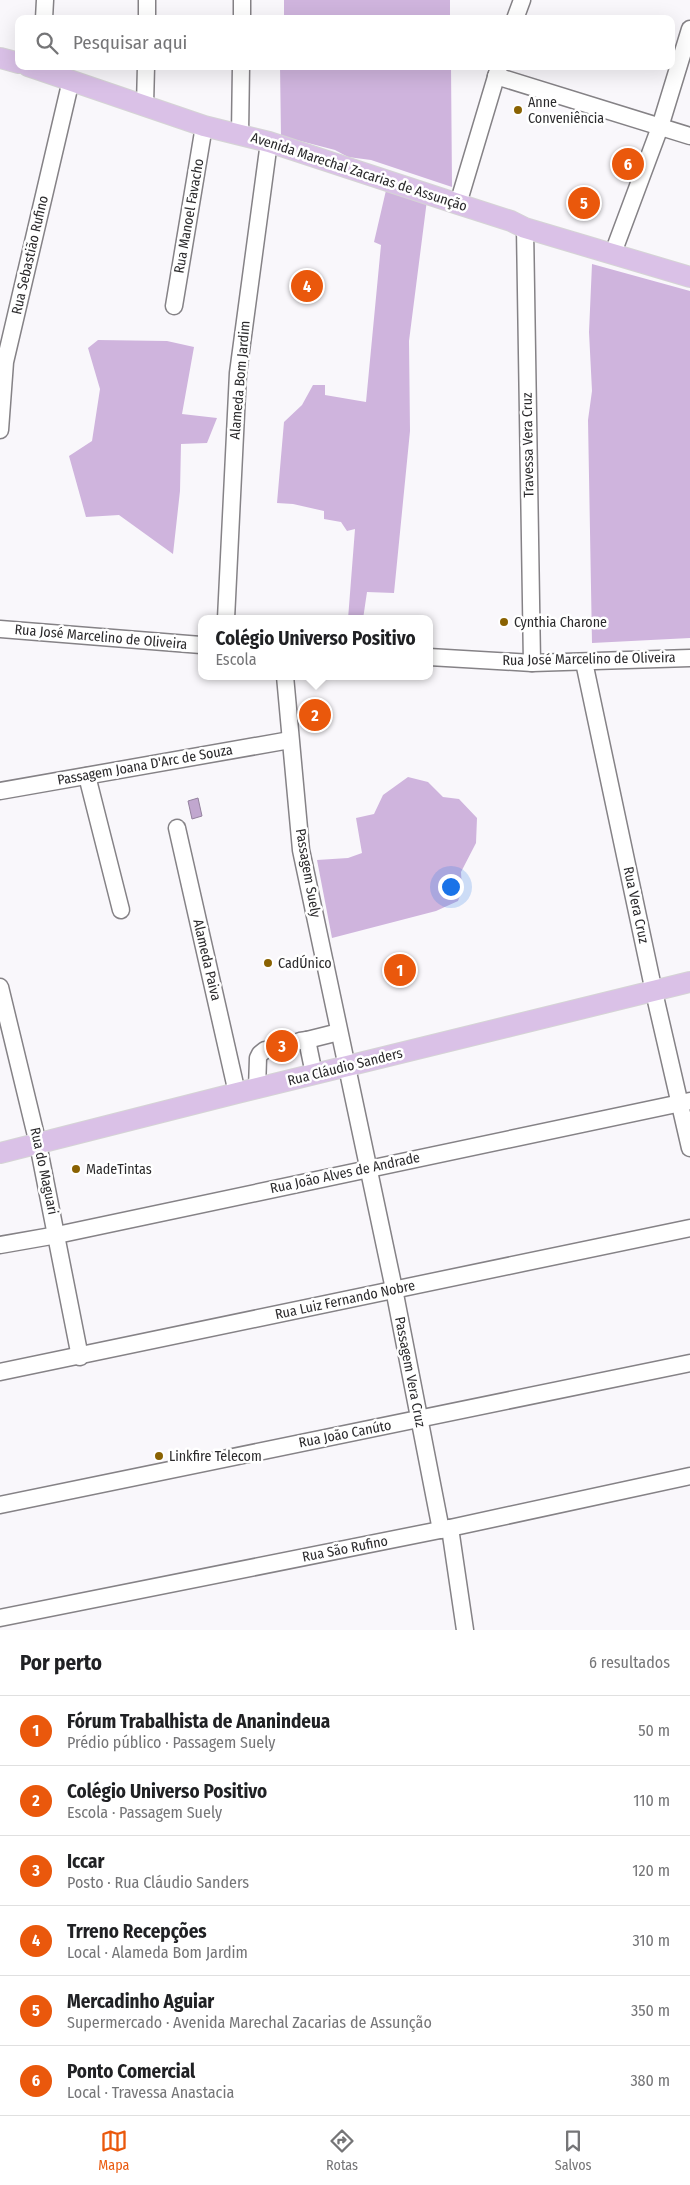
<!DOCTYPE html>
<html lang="pt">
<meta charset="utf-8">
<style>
body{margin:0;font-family:"Fira Sans Condensed",sans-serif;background:#f6f6f6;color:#202124}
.you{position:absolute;left:450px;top:886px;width:18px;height:18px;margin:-12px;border:4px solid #fff;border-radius:50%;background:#1a73e8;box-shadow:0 0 0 8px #1a73e833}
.badge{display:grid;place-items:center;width:32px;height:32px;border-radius:50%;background:#ea580c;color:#fff;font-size:16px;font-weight:700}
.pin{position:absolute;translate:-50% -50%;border:2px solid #fff;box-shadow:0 1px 5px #0006}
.popup{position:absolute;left:198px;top:615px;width:235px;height:65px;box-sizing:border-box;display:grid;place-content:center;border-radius:10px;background:#fff;filter:drop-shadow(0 1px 4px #0005);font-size:16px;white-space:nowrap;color:#757577}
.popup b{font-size:19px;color:#202124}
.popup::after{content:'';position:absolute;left:50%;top:100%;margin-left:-10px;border:10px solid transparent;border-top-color:#fff}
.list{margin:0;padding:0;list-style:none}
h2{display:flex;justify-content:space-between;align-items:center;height:65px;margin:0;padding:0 20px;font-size:21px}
h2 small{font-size:16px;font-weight:400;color:#757577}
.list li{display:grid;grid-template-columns:32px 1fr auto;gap:15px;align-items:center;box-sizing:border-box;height:70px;padding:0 20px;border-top:1px solid #e0e0e0}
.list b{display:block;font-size:19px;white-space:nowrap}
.list p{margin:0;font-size:16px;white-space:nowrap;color:#757577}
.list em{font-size:16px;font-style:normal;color:#757577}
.icon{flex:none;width:28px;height:28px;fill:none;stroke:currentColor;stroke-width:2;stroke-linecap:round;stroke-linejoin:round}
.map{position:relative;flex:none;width:690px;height:1630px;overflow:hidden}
.search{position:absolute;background:#fff;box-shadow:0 5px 20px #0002;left:15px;right:15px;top:15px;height:55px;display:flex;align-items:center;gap:12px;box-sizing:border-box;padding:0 18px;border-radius:10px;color:#757577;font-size:19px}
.sheet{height:485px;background:#fff}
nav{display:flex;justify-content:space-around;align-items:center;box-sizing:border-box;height:70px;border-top:1px solid #e0e0e0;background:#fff;font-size:14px;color:#757577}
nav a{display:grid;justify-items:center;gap:2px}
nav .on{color:#ea580c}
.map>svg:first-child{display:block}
</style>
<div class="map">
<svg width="690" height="1630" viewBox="0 0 690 1630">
<rect width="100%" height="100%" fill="#f9f7fb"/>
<g fill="#cfb4dd">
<rect x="284" y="0" width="166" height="19"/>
<path d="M 280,66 L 451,66 L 452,187 L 371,160 L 348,157 L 335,150 L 281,136 Z"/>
<path d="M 387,186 L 427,200 L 409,341 L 410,431 L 394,593 L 367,592 L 363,619 L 348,619 L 355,529 L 347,531 L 341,522 L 324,519 L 324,511 L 293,504 L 277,503 L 284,422 L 302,405 L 313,385 L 325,385 L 325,395 L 366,402 L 381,245 L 374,242 Z"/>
<path d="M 592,264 L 690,291 L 690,638 L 592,643 L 588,420 L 592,391 L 589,332 Z"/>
<path d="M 98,340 L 167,341 L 194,347 L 182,414 L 217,418 L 207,443 L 181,444 L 180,491 L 173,554 L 119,515 L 86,517 L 69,456 L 92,441 L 100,389 L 88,348 Z"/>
<path d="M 408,777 L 428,782 L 443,797 L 459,799 L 477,818 L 476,843 L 461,872 L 462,890 L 458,901 L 436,911 L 332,938 L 317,860 L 348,858 L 362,853 L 356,818 L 374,814 L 383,795 Z"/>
</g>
<path fill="#c1a7cf" stroke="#94829e" d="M 198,798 L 202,816 L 192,819 L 188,801 Z"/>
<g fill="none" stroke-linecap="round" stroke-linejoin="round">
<path stroke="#d0ced2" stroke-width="16" stroke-dasharray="16 8" stroke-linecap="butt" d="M 265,1050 L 300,1041"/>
<g stroke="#858286" stroke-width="19">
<g id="minor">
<path d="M 44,19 L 45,0"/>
<path d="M 147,19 L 147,0"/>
<path d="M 242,19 L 242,0"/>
<path d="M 515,19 L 522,0"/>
<path d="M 496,76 L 690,136"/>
<path d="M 145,105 L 146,66"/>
<path d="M 240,134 L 241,66"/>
<path d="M 458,204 L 499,67"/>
<path d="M 525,228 L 532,663"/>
<path d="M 613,253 L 660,127 L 690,29"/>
<path d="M 174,306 L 204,126"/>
<path d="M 0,430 L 5,362 L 71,80"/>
<path d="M 226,619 L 238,373 L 269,142"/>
<path d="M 0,629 L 201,645"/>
<path d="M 429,657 L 532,663 L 690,658"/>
<path d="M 584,662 L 654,992 L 690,1148"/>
<path d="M 285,676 L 301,850 L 394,1289 L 441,1530"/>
<path d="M 87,776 L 121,910"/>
<path d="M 0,791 L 290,740"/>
<path d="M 177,828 L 237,1093"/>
<path d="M 0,987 L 38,1144 L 80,1357"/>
<path d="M 307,1040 L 339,1032"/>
<path d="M 300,1041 L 307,1040 L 314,1074"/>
<path d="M 257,1089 L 258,1058 L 260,1054 L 265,1050"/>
<path d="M 0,1245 L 57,1235 L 690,1101"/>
<path d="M 0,1372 L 690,1228"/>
<path d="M 0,1505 L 690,1363"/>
<path d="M 450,1528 L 465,1630"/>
<path d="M 0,1618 L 450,1528 L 690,1476"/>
</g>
</g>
<g stroke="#d5d4d5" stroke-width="22">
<g id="major">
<path d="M 0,58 L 19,63"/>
<path d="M 28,66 L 204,126 L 269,142 L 458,204 L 511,221 L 525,228 L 690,277"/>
<path d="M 0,1153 L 237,1093 L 690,982"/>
</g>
</g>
<use href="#minor" stroke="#fff" stroke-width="16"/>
<use href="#major" stroke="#dac1e7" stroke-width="20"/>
</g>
<g fill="#8a6202" stroke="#fff" stroke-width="2">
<circle cx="518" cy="110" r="5"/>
<circle cx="504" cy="622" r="5"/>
<circle cx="268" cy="963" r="5"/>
<circle cx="76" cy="1169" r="5"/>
<circle cx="159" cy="1456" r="5"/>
</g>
<g text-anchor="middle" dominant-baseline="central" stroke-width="5" stroke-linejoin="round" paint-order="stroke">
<g font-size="14" fill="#2b2a2c" stroke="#fff" text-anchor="start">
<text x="528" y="102">Anne<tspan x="528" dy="16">Conveniência</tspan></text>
<text x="514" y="622">Cynthia Charone</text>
<text x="278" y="963">CadÚnico</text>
<text x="86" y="1169">MadeTintas</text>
<text x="169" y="1456">Linkfire Telecom</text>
</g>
<g font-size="14" fill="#2b2a2c" stroke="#fff">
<text transform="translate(359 172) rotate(18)">Avenida Marechal Zacarias de Assunção</text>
<text transform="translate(189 216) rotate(-80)">Rua Manoel Favacho</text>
<text transform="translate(30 255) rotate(-77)">Rua Sebastião Rufino</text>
<text transform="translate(240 380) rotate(-85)">Alameda Bom Jardim</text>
<text transform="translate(528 445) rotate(-91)">Travessa Vera Cruz</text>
<text transform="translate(101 637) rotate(5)">Rua José Marcelino de Oliveira</text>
<text transform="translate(589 659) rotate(-1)">Rua José Marcelino de Oliveira</text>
<text transform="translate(145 765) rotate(-10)">Passagem Joana D'Arc de Souza</text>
<text transform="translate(308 873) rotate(80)">Passagem Suely</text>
<text transform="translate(636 905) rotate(78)">Rua Vera Cruz</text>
<text transform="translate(207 960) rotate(77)">Alameda Paiva</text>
<text transform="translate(345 1067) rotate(-14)">Rua Cláudio Sanders</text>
<text transform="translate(44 1171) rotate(78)">Rua do Maguari</text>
<text transform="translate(345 1173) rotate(-12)">Rua João Alves de Andrade</text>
<text transform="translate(345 1300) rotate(-12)">Rua Luiz Fernando Nobre</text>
<text transform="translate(410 1372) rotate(79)">Passagem Vera Cruz</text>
<text transform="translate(345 1434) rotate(-11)">Rua João Canúto</text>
<text transform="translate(345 1549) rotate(-11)">Rua São Rufino</text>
</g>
</g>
</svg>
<div class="you"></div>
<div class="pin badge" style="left:400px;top:970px">1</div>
<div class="pin badge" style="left:315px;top:715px">2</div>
<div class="popup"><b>Colégio Universo Positivo</b>Escola</div>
<div class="pin badge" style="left:282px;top:1046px">3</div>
<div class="pin badge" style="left:307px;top:286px">4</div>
<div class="pin badge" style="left:584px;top:203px">5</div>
<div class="pin badge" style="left:628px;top:164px">6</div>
<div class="search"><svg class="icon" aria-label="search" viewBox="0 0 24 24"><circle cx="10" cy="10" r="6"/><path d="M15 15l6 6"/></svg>Pesquisar aqui</div>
</div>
<section class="sheet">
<h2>Por perto<small>6 resultados</small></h2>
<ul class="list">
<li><span class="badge">1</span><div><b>Fórum Trabalhista de Ananindeua</b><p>Prédio público · Passagem Suely</p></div><em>50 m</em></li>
<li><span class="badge">2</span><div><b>Colégio Universo Positivo</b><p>Escola · Passagem Suely</p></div><em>110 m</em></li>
<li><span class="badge">3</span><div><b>Iccar</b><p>Posto · Rua Cláudio Sanders</p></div><em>120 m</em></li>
<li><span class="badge">4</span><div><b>Trreno Recepções</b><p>Local · Alameda Bom Jardim</p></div><em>310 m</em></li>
<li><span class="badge">5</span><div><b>Mercadinho Aguiar</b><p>Supermercado · Avenida Marechal Zacarias de Assunção</p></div><em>350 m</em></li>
<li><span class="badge">6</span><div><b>Ponto Comercial</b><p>Local · Travessa Anastacia</p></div><em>380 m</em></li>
</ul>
</section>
<nav>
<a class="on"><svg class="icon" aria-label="map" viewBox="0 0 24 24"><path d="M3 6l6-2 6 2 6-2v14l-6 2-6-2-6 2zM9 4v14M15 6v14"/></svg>Mapa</a>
<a><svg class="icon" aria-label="directions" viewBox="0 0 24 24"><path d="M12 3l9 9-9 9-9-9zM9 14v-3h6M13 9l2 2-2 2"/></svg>Rotas</a>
<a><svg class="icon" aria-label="saved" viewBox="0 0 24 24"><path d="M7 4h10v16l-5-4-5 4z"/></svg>Salvos</a>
</nav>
